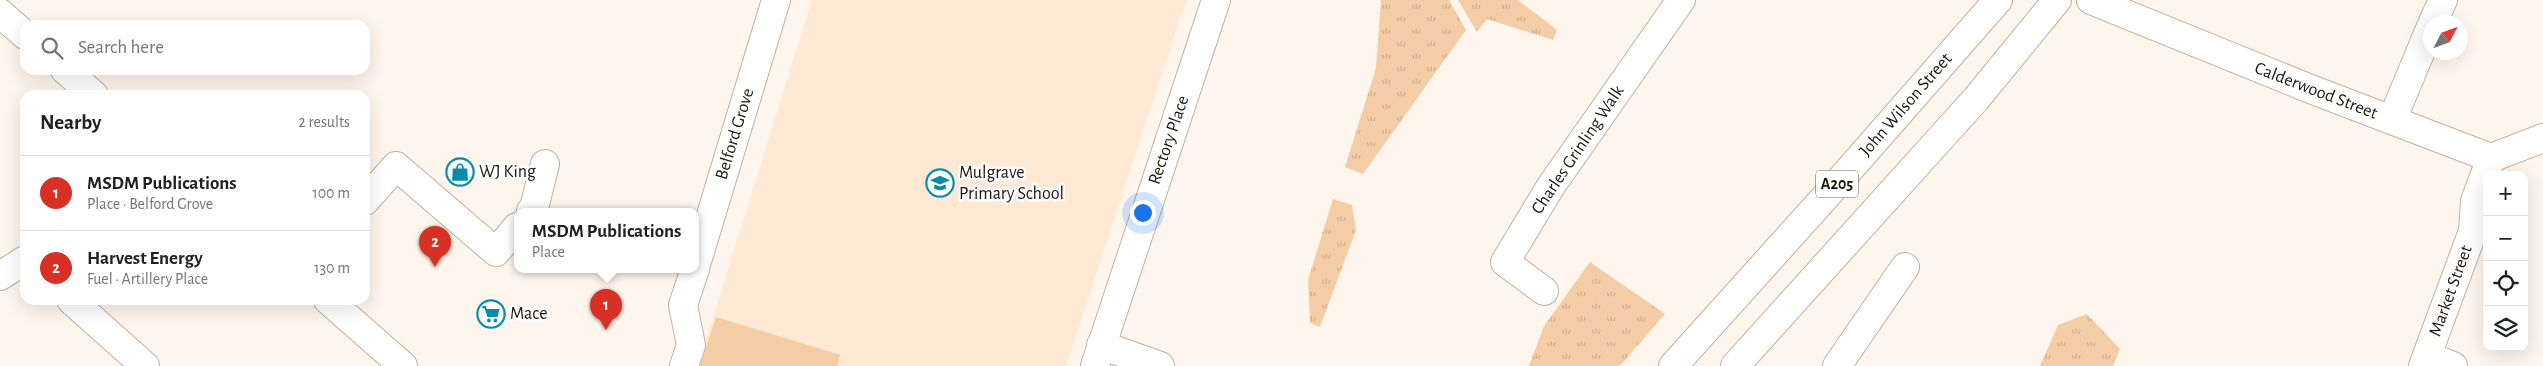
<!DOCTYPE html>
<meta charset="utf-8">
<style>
body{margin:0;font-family:"Alegreya Sans",sans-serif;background:#f6f6f6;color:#202124}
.controls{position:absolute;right:15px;bottom:15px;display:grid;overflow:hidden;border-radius:10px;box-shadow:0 5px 20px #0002}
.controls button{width:45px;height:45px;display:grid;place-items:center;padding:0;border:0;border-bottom:1px solid #e0e0e0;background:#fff;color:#202124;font:25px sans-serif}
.compass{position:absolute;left:2423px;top:15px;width:45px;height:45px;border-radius:50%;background:#fff;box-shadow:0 5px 20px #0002;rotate:49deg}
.you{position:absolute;left:1142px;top:212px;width:18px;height:18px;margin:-12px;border:4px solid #fff;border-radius:50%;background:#1a73e8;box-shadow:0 0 0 8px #1a73e833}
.badge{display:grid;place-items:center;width:32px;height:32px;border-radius:50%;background:#d93025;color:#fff;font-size:16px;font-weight:700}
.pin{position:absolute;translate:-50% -41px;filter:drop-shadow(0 1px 2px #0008)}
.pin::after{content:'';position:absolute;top:26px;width:18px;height:15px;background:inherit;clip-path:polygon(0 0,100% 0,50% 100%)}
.popup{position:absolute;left:514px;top:208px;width:185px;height:65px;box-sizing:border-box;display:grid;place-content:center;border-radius:10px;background:#fff;filter:drop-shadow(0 1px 4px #0005);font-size:16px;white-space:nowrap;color:#757577}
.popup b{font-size:19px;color:#202124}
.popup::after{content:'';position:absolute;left:50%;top:100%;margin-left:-10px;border:10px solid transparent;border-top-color:#fff}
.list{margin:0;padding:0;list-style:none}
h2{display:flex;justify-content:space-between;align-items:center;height:65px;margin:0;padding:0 20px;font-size:21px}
h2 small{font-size:16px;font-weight:400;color:#757577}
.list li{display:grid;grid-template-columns:32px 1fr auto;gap:15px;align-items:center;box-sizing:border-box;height:75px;padding:0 20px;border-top:1px solid #e0e0e0}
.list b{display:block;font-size:19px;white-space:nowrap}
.list p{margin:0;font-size:16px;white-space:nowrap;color:#757577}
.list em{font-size:16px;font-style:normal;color:#757577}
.icon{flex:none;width:28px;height:28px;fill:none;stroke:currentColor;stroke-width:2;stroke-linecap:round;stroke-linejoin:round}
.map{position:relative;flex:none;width:2543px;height:366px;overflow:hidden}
.search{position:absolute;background:#fff;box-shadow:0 5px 20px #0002;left:20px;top:20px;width:350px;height:55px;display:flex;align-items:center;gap:12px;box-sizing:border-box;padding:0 18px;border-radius:15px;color:#757577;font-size:19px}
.panel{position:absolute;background:#fff;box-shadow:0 5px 20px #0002;left:20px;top:90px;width:350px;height:215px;border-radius:15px}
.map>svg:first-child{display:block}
</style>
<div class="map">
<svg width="2543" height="366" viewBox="0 0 2543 366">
<defs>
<pattern id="grass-tufts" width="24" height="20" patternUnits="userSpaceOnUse" patternTransform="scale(1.25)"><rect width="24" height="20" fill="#f4cca5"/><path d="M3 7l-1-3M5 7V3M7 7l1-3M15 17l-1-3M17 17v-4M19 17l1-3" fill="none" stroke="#d1ae8d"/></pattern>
</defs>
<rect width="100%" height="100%" fill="#fef6ed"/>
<path fill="#ffe9d4" d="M 812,0 L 1186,0 L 1066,366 L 698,366 Z"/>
<g fill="url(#grass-tufts)">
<path d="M 1381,0 L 1449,0 L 1466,30 L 1363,174 L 1345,167 L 1376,68 Z"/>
<path d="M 1458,0 L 1518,0 L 1557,30 L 1553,40 L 1487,19 L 1477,32 Z"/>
<path d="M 1333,199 L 1352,205 L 1356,230 L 1320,327 L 1310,323 L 1308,280 Z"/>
<path d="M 1590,262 L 1665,314 L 1620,366 L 1529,366 L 1544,326 Z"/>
<path d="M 2087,314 L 2120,349 L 2113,366 L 2040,366 L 2058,325 Z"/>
</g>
<path fill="#f4cca5" d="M 716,317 L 840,355 L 837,366 L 700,366 Z"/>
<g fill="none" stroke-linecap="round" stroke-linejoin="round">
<g stroke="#c4b09c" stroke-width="30">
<g id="minor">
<path d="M 2091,0 L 2313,90 L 2491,158 L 2543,138"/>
<path d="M 2433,22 L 2443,0"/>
<path d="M 2392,120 L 2430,29"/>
<path d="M 365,201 L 396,166 L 496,252 L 517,227"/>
<path d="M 531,211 L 534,208 L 545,164"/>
<path d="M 695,268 L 776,0"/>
<path d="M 0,276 L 25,260"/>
<path d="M 1544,291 L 1505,262 L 1551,186 L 1681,0"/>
<path d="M 71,300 L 145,366"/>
<path d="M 1101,345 L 1160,366"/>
<path d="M 2427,356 L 2453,366"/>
<path d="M 684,366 L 691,345 L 683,305 L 695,269"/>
<path d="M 1095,366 L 1216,0"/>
<path d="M 1837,366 L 1905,267"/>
<path d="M 2423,366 L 2473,231 L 2475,201 L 2491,158"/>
</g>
</g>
<g stroke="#c4b09c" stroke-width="30">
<g id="major">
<path d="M 0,13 L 25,35"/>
<path d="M 65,70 L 94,95"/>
<path d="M 328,300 L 403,366"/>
</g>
</g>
<g stroke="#c4b09c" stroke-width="30">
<g id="highway">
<path d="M 1673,366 L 1828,194 L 1998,0"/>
<path d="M 1735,366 L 1976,99 L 2057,0"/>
</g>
</g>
<use href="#minor" stroke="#fff" stroke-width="28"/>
<use href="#major" stroke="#fff" stroke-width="28"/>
<use href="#highway" stroke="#fff" stroke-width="28"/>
</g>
<defs>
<g id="shop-ring" transform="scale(1.4375)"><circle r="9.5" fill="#fff" stroke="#048dab" stroke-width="1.5"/><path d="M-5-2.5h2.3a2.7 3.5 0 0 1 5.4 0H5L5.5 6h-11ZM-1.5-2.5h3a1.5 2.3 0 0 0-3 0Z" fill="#048dab"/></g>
<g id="school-ring" transform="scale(1.4375)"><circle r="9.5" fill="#fff" stroke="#048dab" stroke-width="1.5"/><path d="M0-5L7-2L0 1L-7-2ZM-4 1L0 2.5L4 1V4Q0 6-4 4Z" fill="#048dab"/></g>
<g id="supermarket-ring" transform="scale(1.4375)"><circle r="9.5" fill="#fff" stroke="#048dab" stroke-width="1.5"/><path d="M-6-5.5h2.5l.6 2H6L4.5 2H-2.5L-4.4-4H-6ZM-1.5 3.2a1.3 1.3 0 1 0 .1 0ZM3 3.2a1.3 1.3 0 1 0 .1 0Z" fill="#048dab"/></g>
</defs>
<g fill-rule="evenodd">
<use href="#shop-ring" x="460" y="172"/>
<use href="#school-ring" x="940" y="183"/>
<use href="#supermarket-ring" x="491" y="314"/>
</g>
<g text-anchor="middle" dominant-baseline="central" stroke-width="5" stroke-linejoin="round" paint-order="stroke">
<rect fill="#fff" stroke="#605b56" stroke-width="1" x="1816" y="170.5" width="42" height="27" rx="4"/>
<g font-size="16" font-weight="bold" fill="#1c150d">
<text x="1837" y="184">A205</text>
</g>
<g font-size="18" fill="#1c150d" stroke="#fff">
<text transform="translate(2316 91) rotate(21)">Calderwood Street</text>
<text transform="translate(1906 105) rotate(-49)">John Wilson Street</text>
<text transform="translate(735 134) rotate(-73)">Belford Grove</text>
<text transform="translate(1169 140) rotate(-71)">Rectory Place</text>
<text transform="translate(1578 150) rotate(-56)">Charles Grinling Walk</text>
<text transform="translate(2451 291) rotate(-70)">Market Street</text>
</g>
<g font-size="18" fill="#1c150d" stroke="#fff" text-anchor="start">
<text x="479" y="172">WJ King</text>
<text x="959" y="173">Mulgrave<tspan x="959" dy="21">Primary School</tspan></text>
<text x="510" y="314">Mace</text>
</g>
</g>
</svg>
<div class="controls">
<button>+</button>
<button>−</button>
<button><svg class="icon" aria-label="locate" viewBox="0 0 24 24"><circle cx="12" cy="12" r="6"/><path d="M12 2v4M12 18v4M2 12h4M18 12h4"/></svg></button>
<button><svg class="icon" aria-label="layers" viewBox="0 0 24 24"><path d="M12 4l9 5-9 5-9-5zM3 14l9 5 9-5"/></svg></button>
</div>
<svg class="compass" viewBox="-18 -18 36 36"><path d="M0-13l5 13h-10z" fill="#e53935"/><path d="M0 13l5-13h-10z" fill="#757577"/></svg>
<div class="you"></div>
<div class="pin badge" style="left:606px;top:330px">1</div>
<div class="popup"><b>MSDM Publications</b>Place</div>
<div class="pin badge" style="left:435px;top:267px">2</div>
<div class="search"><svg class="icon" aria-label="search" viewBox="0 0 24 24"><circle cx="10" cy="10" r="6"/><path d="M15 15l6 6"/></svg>Search here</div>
<section class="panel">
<h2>Nearby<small>2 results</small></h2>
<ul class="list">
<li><span class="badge">1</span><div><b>MSDM Publications</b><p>Place · Belford Grove</p></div><em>100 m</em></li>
<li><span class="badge">2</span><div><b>Harvest Energy</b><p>Fuel · Artillery Place</p></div><em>130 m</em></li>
</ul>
</section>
</div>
